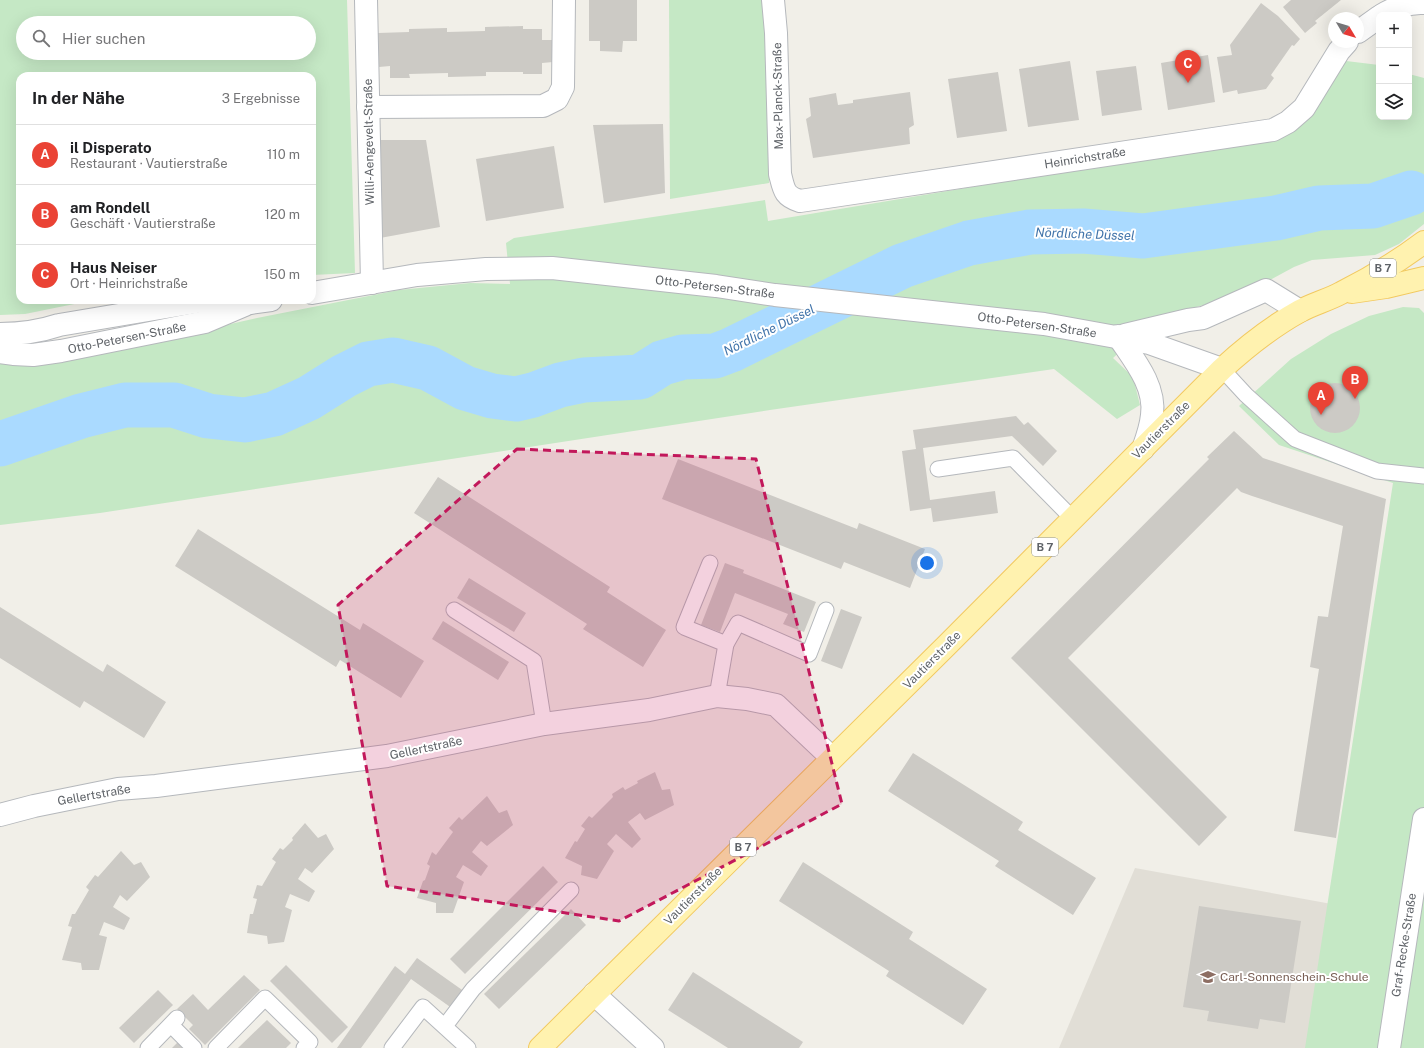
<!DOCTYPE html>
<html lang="de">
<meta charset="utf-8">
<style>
body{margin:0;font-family:"Public Sans",sans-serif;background:#f2f2f2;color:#202124}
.controls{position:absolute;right:12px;top:12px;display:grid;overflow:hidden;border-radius:8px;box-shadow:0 4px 16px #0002}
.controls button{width:36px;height:36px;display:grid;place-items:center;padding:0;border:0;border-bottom:1px solid #e0e0e0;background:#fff;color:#202124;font:20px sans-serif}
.compass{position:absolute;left:1328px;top:12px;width:36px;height:36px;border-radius:50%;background:#fff;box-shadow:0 4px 16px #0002;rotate:128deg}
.you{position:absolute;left:927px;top:563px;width:14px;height:14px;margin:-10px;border:3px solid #fff;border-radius:50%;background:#1a73e8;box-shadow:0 0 0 6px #1a73e833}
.badge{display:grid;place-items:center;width:26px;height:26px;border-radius:50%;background:#ea4335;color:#fff;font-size:13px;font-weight:700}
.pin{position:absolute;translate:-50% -33px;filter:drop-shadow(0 1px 2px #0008)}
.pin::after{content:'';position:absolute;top:21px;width:14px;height:12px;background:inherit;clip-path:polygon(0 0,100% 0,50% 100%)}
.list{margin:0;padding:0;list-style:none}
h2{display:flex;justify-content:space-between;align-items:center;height:52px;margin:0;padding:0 16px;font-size:17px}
h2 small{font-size:13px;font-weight:400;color:#757577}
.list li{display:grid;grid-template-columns:26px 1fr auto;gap:12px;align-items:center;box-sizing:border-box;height:60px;padding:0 16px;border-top:1px solid #e0e0e0}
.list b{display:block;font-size:15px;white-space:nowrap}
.list p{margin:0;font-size:13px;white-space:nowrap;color:#757577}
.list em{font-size:13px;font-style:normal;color:#757577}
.icon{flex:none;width:22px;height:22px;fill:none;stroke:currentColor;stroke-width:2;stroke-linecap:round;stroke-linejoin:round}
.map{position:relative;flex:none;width:1424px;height:1048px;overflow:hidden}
.search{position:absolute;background:#fff;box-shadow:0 4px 16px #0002;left:16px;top:16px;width:300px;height:44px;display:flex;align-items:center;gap:10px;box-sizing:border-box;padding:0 14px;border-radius:22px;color:#757577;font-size:15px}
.panel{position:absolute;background:#fff;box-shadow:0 4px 16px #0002;left:16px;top:72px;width:300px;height:232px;border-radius:12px}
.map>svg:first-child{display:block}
</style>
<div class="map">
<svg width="1424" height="1048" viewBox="0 0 1424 1048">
<rect width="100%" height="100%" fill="#f1efe8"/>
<path fill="#e1ded6" d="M 1135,868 L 1337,905 L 1316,1048 L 1059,1048 Z"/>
<g fill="#c5e8c5" fill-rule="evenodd">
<path d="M 0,0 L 347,0 L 355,273 L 312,275 L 312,76 L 20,76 L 20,300 L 94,300 L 25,314 L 0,315 ZM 23,23 L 309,23 L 309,53 L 23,53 Z"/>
<path d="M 669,0 L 764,0 L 769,183 L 670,199 Z"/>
<path d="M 1338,60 L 1379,65 L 1379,117 L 1409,117 L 1409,74 L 1424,78 L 1424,224 L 1399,244 L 1375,255 L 1312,260 L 1294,267 L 1270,280 L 1222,300 L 1156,318 L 1113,358 L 1133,377 L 1140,405 L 1117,419 L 1054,369 L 770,410 L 100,513 L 0,525 L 0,358 L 128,347 L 257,318 L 399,290 L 470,283 L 510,284 L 506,243 L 514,238 L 765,200 L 768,221 L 1270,137 Z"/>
<path d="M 1403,307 L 1419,308 L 1424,313 L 1424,1048 L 1305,1048 L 1393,483 L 1279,445 L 1239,406 L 1291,359 L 1331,334 L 1369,316 Z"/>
</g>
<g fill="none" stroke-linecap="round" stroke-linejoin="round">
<path stroke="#aadaff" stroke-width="45" d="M 0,444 L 81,416 L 125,405 L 174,405 L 208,416 L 245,420 L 274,414 L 309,398 L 344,376 L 368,364 L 393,360 L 428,368 L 465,388 L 492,396 L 516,399 L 533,395 L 560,385 L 584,380 L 640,377 L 662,363 L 683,357 L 715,356 L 731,350 L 902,266 L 969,243 L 1030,232 L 1083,231 L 1143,236 L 1276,218 L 1319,208 L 1373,206 L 1411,193"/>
</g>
<g fill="#cccac5">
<path d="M 589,0 L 637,0 L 637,41 L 623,41 L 622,52 L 600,51 L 600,41 L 589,41 Z"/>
<path d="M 1291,0 L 1341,0 L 1315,21 L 1317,23 L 1305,33 L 1283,7 Z"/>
<path d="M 1261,3 L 1278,16 L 1300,39 L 1294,46 L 1292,45 L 1271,75 L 1274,78 L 1266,89 L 1238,94 L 1237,90 L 1223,93 L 1217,57 L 1232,55 L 1230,45 Z"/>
<path d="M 523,26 L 523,29 L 542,29 L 542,40 L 553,40 L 553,62 L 542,63 L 542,74 L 523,74 L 523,72 L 486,72 L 486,76 L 448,77 L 448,73 L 409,74 L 410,78 L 390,78 L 390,66 L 379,67 L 378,33 L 409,32 L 409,29 L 447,28 L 447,32 L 485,31 L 485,27 Z"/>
<path d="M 1208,55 L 1215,102 L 1168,110 L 1161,63 Z"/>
<path d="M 1070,61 L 1079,120 L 1028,127 L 1019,69 Z"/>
<path d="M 1136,66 L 1142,110 L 1102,116 L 1096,71 Z"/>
<path d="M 998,72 L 1007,131 L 957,138 L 948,79 Z"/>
<path d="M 910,92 L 914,125 L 909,128 L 910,144 L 813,158 L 806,119 L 811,116 L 809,98 L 836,93 L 838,105 L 853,103 L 853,100 Z"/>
<path d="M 663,124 L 665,193 L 604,203 L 593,125 Z"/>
<path d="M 380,140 L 426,140 L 440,227 L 380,238 Z"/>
<path d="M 554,146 L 564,208 L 486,221 L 476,159 Z"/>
<circle cx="1335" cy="408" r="25"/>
<path d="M 1016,416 L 1024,425 L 1028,422 L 1057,451 L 1043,466 L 1012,436 L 923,448 L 930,500 L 995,491 L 998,513 L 933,522 L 931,508 L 910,511 L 902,451 L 916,449 L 913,430 Z"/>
<path d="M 1234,431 L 1263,458 L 1386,499 L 1336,838 L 1294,831 L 1319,669 L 1310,667 L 1318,616 L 1328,617 L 1343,526 L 1252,496 L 1241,492 L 1237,488 L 1068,658 L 1227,817 L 1199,846 L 1011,658 L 1209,459 L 1207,457 Z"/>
<path d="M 678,459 L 857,529 L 859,523 L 925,549 L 910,588 L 844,562 L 841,569 L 662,499 Z"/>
<path d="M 438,477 L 610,587 L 607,592 L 666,630 L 643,667 L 583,629 L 587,624 L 414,513 Z"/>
<path d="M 198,529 L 360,630 L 363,623 L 424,661 L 401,698 L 340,660 L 336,667 L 175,566 Z"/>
<path d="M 725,563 L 744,570 L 743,573 L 816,602 L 804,632 L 783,624 L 788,614 L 735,593 L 720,632 L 701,625 Z"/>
<path d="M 469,578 L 526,613 L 514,632 L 457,598 Z"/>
<path d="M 0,607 L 103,672 L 107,664 L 166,702 L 144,738 L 84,701 L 80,708 L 0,658 Z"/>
<path d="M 841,609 L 862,617 L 842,669 L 821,661 Z"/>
<path d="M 443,621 L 509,662 L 498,680 L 432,639 Z"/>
<path d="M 913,753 L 1023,822 L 1018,830 L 1096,878 L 1073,915 L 995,866 L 999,861 L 888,791 Z"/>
<path d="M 655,772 L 662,790 L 670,789 L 674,805 L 645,820 L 640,813 L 628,822 L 641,839 L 632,848 L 616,834 L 607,844 L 614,851 L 597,879 L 581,875 L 582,866 L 565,858 L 575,841 L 577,842 L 585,829 L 581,826 L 589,816 L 592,818 L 613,797 L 612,794 L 623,787 L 625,790 L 638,783 L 637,781 Z"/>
<path d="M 487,796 L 499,813 L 507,810 L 513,825 L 487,846 L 481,841 L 472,852 L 488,866 L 481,876 L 463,865 L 456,877 L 464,882 L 453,913 L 436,913 L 436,903 L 417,898 L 423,881 L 425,880 L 430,866 L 427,864 L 432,852 L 436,855 L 453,832 L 449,828 L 459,817 L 462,820 Z"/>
<path d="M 305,823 L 318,838 L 326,834 L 334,849 L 312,873 L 305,868 L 298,879 L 315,891 L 309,902 L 290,894 L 285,907 L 292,910 L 284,942 L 268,944 L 267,936 L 247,933 L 250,914 L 253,914 L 257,899 L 253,898 L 257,885 L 262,886 L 276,862 L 272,859 L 280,848 L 283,850 L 293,840 L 292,838 Z"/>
<path d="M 121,851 L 134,865 L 141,862 L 150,877 L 127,901 L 120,895 L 113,907 L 130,918 L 124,930 L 104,922 L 99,935 L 107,937 L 99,970 L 82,970 L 81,963 L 62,960 L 72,927 L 68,926 L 72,914 L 75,914 L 89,890 L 86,887 L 95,875 L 98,877 Z"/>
<path d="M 803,862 L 913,932 L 909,939 L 987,989 L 963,1025 L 886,976 L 889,971 L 779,901 Z"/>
<path d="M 543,866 L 558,882 L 465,974 L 450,959 Z"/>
<path d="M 1199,906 L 1301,921 L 1285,1023 L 1260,1019 L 1258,1029 L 1207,1021 L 1209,1011 L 1183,1007 Z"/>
<path d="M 571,909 L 586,925 L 499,1009 L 484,994 Z"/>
<path d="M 417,958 L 465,992 L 453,1009 L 411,979 L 361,1048 L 337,1048 L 395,966 L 405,974 Z"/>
<path d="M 286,965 L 348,1027 L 332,1043 L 270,981 Z"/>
<path d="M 693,972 L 803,1042 L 799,1048 L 728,1048 L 668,1010 Z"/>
<path d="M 244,975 L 260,990 L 205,1045 L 189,1029 L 193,1025 L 177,1009 L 193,994 L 208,1010 Z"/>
<path d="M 158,990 L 173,1005 L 134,1043 L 119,1028 Z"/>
<path d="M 267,1020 L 291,1043 L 286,1048 L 238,1048 Z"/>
<path d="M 178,1042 L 184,1048 L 172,1048 Z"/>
</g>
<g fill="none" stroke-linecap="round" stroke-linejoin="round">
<g stroke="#b5b8bc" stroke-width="17">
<g id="service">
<path d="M 1222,369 L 1246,395 L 1295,439 L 1377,471 L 1424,476"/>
<path d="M 938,469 L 1013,458 L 1073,519"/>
<path d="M 710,563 L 684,627 L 726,644 L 717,696"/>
<path d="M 454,610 L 534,661 L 544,724"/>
<path d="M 726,644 L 738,623 L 809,654 L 826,610"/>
<path d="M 171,1025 L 194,1048"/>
<path d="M 445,1026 L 473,989 L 571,890"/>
<path d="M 148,1048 L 177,1018"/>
<path d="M 216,1048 L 265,998 L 310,1042 L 304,1048"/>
<path d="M 392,1048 L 423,1007 L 468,1048"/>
</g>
</g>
<g stroke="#b5b8bc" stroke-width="24">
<g id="minor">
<path d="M 366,0 L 372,283"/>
<path d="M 773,0 L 776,33 L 780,174 C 784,190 784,196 800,201 L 1273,130 L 1288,122 L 1304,108 L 1339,51 L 1347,42"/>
<path d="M 1382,15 C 1394,8 1409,2 1424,3"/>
<path d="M 1358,32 L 1379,17"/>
<path d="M 368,107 L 543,106 L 557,99 L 563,87 L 564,0"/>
<path d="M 312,293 L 417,275 L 486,269 L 552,268 L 716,286 L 775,295 L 1044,324 L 1149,343 L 1222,369"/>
<path d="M 0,334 C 22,334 38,332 59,325 L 202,301 L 250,303 L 271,300"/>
<path d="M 1125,335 L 1188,320 L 1203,318 L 1266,290 L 1300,311"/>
<path d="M 1118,336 C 1134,360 1156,386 1152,415 C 1151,427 1147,438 1143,449"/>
<path d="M 0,352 L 13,354 L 33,355 L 61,351 L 205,322 L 245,305"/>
<path d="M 0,815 L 34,806 L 118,789 L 156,786 L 387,756 L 544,724 L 649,710 L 717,696 L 747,699 L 776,705 L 832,758"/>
<path d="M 594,994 L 653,1048"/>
</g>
</g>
<g stroke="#b5b8bc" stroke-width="24">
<path id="tertiary" d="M 1389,1048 L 1424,819"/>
</g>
<g stroke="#f2c960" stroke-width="24">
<g id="primary">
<path d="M 1352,292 L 1386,287 L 1424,278"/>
<path d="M 540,1048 L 946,646 L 1222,369 C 1246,347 1271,327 1300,311 C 1313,304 1328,300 1341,293 C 1369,279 1400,260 1424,242"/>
</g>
</g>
<use href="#service" stroke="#fff" stroke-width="15"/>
<use href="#minor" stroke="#fff" stroke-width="22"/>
<use href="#tertiary" stroke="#fff" stroke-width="22"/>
<use href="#primary" stroke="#fff2af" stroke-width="22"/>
</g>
<path fill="#c2185b" fill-opacity="0.2" stroke="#c2185b" stroke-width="3" stroke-dasharray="8 5" stroke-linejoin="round" d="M 517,449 L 756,459 L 842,804 L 619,921 L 387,886 L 338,605 Z"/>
<defs>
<g id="school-bare" transform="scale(1.2)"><path d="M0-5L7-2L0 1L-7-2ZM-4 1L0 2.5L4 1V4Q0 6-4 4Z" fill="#8d6e63" stroke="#fff" stroke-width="2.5" paint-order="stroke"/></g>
</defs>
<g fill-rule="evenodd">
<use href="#school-bare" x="1208" y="977"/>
</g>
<g text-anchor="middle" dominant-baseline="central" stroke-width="4" stroke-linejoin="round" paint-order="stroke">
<g fill="#fff" stroke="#8f9295" stroke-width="1">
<rect x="1370" y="259" width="26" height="18" rx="3"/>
<rect x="1032" y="538" width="26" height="18" rx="3"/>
<rect x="730" y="838" width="26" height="18" rx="3"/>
</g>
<g font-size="11" font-weight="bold" fill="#5f6368">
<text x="1383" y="268">B 7</text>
<text x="1045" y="547">B 7</text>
<text x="743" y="847">B 7</text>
</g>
<g font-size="12" fill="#5f6368" stroke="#fff">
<text transform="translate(778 96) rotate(-91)">Max-Planck-Straße</text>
<text transform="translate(369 142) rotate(-91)">Willi-Aengevelt-Straße</text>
<text transform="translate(1085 158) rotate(-9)">Heinrichstraße</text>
<text transform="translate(715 287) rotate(7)">Otto-Petersen-Straße</text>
<text transform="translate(1037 325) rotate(8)">Otto-Petersen-Straße</text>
<text transform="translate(127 338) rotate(-11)">Otto-Petersen-Straße</text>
<text transform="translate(1161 430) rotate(-45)">Vautierstraße</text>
<text transform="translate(932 660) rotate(-45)">Vautierstraße</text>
<text transform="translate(426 748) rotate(-12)">Gellertstraße</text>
<text transform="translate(94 795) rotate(-10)">Gellertstraße</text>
<text transform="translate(693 896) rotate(-45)">Vautierstraße</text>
<text transform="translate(1404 945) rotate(-81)">Graf-Recke-Straße</text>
</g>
<g font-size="12" fill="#785e54" stroke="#fff" text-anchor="start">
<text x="1220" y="977">Carl-Sonnenschein-Schule</text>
</g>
<g font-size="13" font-style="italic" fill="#4174aa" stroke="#fff">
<text transform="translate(1085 234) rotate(2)">Nördliche Düssel</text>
<text transform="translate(769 330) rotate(-26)">Nördliche Düssel</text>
</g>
</g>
</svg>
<div class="controls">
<button>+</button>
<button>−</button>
<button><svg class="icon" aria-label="layers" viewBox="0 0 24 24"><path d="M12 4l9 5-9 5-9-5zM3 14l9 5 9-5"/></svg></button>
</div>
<svg class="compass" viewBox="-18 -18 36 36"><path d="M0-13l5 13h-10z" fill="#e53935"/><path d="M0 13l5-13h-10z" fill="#757577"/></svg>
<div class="you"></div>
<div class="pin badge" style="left:1321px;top:415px">A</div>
<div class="pin badge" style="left:1355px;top:399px">B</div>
<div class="pin badge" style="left:1188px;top:83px">C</div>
<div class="search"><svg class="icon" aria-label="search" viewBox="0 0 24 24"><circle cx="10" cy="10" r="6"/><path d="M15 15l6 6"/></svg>Hier suchen</div>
<section class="panel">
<h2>In der Nähe<small>3 Ergebnisse</small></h2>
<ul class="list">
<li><span class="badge">A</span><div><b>il Disperato</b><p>Restaurant · Vautierstraße</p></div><em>110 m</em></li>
<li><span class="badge">B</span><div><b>am Rondell</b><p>Geschäft · Vautierstraße</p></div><em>120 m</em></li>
<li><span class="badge">C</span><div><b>Haus Neiser</b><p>Ort · Heinrichstraße</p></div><em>150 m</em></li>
</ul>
</section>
</div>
